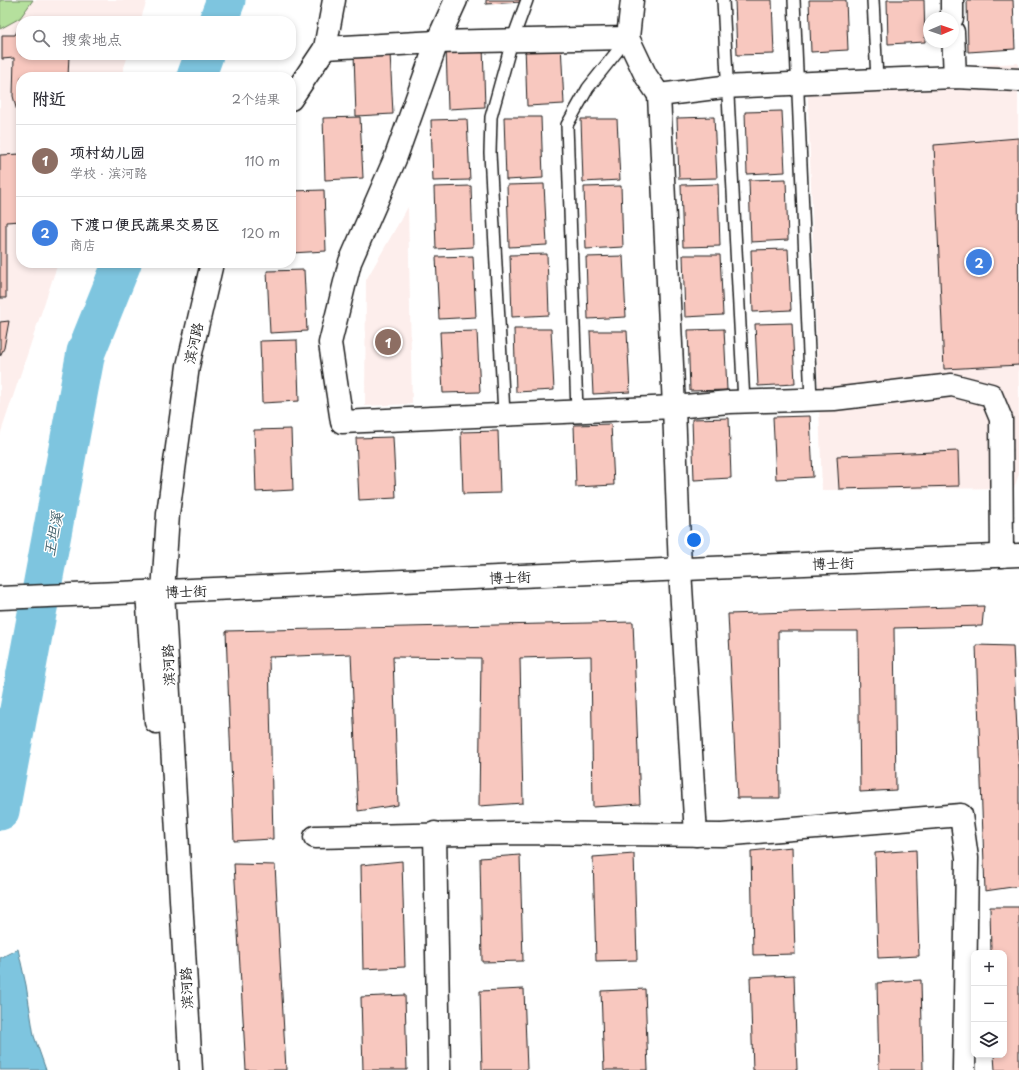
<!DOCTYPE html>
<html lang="zh">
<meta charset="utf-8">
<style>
body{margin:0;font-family:"Playpen Sans","LXGW WenKai TC",sans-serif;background:#f7f7f7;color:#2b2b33}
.controls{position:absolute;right:12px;bottom:12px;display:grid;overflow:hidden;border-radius:8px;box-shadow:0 2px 6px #0003}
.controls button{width:36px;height:36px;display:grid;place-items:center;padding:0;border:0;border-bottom:1px solid #e1e1e2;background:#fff;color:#2b2b33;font:20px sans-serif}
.compass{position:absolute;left:923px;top:12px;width:36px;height:36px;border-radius:50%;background:#fff;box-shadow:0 2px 6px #0003;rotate:88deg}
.you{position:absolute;left:694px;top:540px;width:14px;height:14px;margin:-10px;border:3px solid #fff;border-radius:50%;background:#1a73e8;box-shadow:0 0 0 6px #1a73e833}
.badge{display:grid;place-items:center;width:26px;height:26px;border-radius:50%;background:#db2777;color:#fff;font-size:13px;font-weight:700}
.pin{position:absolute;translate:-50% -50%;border:2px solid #fff;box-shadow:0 1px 4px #0006}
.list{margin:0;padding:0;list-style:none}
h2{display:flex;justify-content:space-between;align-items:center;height:52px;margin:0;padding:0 16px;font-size:17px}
h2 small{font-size:13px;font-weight:400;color:#7c7c81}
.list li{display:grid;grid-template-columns:26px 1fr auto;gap:12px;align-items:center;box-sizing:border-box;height:72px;padding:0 16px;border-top:1px solid #e1e1e2}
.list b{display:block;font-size:15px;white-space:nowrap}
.list p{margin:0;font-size:13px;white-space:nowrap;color:#7c7c81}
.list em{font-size:13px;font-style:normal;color:#7c7c81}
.icon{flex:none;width:22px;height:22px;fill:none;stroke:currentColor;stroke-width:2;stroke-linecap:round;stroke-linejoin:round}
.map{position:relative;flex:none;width:1019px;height:1070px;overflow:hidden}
.search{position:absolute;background:#fff;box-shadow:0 2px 6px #0003;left:16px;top:16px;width:280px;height:44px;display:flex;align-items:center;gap:10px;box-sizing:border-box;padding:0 14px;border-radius:16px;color:#7c7c81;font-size:15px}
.panel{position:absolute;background:#fff;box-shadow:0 2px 6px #0003;left:16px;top:72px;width:280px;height:196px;border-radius:16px}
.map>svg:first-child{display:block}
</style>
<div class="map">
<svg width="1019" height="1070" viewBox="0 0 1019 1070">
<rect width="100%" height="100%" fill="#fff"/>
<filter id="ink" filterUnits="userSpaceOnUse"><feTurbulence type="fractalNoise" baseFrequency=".025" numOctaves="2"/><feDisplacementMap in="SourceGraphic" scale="8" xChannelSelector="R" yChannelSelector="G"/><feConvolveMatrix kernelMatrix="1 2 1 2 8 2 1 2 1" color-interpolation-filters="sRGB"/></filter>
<g filter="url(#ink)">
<g fill="#fdeeec">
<path d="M 0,0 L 147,0 L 140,21 L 21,21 L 21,55 L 128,55 L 121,77 L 21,77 L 21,263 L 58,263 L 0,435 Z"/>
<path d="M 1018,63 L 1019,474 L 1014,488 L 822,490 L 807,74 Z"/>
<path d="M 408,207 L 412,404 L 365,406 L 366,280 Z"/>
</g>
<path fill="#b5e09d" stroke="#687e5c" d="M 0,0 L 33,0 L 20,18 L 0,29 Z"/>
<path fill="#7ec5df" stroke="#578191" d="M 18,949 L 26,985 L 34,1036 L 46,1070 L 0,1070 L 0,958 Z"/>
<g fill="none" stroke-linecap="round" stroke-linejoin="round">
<g stroke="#7ec5df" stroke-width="39">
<path d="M 218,21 L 226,0"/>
<path d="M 196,77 L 204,55"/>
<path d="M 0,811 L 86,352 L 122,263"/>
</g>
</g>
<g fill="#f8c8bf" stroke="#1c1c1c">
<path d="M 486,0 L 523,0 L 523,2 L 486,4 Z"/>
<path d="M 735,0 L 772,0 L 774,54 L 737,55 Z"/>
<path d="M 809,0 L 846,0 L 848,50 L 811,52 Z"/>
<path d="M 887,0 L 924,0 L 925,42 L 888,44 Z"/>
<path d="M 967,0 L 1013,0 L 1015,49 L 968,52 Z"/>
<path d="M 21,24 L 21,55 L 69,55 L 68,77 L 21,77 L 21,127 L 13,96 L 14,58 L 2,59 L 2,35 L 15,35 Z"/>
<path d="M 561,44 L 564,104 L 527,106 L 525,45 Z"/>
<path d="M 483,46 L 485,107 L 448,109 L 446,47 Z"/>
<path d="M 390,53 L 393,114 L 356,116 L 354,54 Z"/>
<path d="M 782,111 L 785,172 L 747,174 L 745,112 Z"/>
<path d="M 360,117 L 363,178 L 325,180 L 323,118 Z"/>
<path d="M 504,117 L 541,117 L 543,178 L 506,180 Z"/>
<path d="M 714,117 L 717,178 L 679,179 L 677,118 Z"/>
<path d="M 467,119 L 470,180 L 433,181 L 431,120 Z"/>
<path d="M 581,119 L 617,119 L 620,180 L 583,182 Z"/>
<path d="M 1018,138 L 1019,365 L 944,369 L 934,145 Z"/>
<path d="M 21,154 L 21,221 L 6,222 L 6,298 L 0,298 L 0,155 Z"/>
<path d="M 786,179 L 788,240 L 751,242 L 749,180 Z"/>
<path d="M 544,184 L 547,245 L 509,247 L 507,185 Z"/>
<path d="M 718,184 L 720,246 L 683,247 L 681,185 Z"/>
<path d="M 471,186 L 473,247 L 436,249 L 434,187 Z"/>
<path d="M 621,186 L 623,247 L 586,249 L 584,187 Z"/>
<path d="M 324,190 L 326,251 L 291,253 L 291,191 Z"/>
<path d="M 788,249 L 791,310 L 753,312 L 751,250 Z"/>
<path d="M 547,254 L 549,315 L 512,317 L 510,255 Z"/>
<path d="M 683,255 L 720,255 L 723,315 L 685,317 Z"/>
<path d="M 473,256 L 476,317 L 439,319 L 436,257 Z"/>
<path d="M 623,256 L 626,317 L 588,319 L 586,257 Z"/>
<path d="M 304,270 L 307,331 L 270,333 L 267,271 Z"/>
<path d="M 9,321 L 4,348 L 0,356 L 0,322 Z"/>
<path d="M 792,323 L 795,384 L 758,386 L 755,324 Z"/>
<path d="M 514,329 L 551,329 L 554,390 L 516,392 Z"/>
<path d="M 724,329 L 727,390 L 690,391 L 688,330 Z"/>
<path d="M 477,331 L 480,392 L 443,393 L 440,332 Z"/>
<path d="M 590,331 L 627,331 L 630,392 L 593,394 Z"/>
<path d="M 297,340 L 299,401 L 262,403 L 260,341 Z"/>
<path d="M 810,416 L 813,477 L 776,479 L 773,417 Z"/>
<path d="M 729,418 L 731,478 L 694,480 L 692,419 Z"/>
<path d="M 611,424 L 614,485 L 576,487 L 574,425 Z"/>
<path d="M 291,429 L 293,490 L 256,492 L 254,430 Z"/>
<path d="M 498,431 L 500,493 L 463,494 L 461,432 Z"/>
<path d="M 393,437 L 396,498 L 359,500 L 356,438 Z"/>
<path d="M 958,451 L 959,486 L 839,489 L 837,456 Z"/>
<path d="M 984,606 L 982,626 L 894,628 L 896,790 L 860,792 L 858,631 L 778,631 L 780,798 L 737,798 L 728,614 Z"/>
<path d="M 633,622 L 640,804 L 593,807 L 591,656 L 520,658 L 523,803 L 479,806 L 481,658 L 393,657 L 398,805 L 358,811 L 351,654 L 269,657 L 273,839 L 234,841 L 226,631 Z"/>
<path d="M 976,645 L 1013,646 L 1019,772 L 1019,886 L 985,891 Z"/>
<path d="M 792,847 L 795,954 L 753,955 L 751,851 Z"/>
<path d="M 916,850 L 919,956 L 878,958 L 875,853 Z"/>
<path d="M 634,854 L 637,960 L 596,961 L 593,857 Z"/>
<path d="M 520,855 L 523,961 L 482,962 L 480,858 Z"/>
<path d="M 402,861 L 405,967 L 363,969 L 361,865 Z"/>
<path d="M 234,864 L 275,865 L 286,1070 L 246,1070 Z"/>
<path d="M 990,907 L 1019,907 L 1019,1070 L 995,1070 L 994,1055 L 1004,1055 L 1004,953 L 991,953 Z"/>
<path d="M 794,975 L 797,1070 L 753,1070 L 750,977 Z"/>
<path d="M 921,980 L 923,1070 L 879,1070 L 877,983 Z"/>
<path d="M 524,989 L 527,1070 L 482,1070 L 480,991 Z"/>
<path d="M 645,989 L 648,1070 L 604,1070 L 601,991 Z"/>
<path d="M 405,995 L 407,1070 L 363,1070 L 361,997 Z"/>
</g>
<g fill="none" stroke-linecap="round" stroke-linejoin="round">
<g stroke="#1c1c1c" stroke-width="14">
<g id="lane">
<path d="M 723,0 L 744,402"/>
<path d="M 794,0 L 811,400"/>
<path d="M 873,0 L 877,80"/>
<path d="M 577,411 L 567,125 L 588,88 L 627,39"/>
<path d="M 504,414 L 490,153 L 491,117 L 512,41 L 527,0"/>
</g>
</g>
<g stroke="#1c1c1c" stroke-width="25">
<g id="street">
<path d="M 456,0 L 437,42 L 395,159 L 350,262 L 330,343 L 342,422 L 674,407 L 729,402 L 834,399 L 952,385 L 991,395 L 1001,419 L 1002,556"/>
<path d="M 632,0 L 628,38 L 646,76 L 659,95 L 723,87 L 877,80 L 955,77 L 1019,80"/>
<path d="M 952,0 L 952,18"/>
<path d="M 953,32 L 955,77"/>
<path d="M 325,48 L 437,42 L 628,38"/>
<path d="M 659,95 L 674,407 L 680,570 L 696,835"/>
<path d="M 291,99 L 325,48 L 334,0"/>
<path d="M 147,592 L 156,722"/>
<path d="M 435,833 L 439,1070"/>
<path d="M 315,837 L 512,833 L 722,835 L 961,815 L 967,858 L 964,1070"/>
<path d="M 191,1070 L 163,592 L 168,514 L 188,366 L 212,263"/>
</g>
</g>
<g stroke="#1c1c1c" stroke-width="25">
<path id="secondary" d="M 0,598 L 1019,555"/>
</g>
<use href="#lane" stroke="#fff" stroke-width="11"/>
<use href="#street" stroke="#fff" stroke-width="22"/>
<use href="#secondary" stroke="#fff" stroke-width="22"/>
</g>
</g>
<g text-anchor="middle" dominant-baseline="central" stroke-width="3" stroke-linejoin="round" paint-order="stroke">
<g font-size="14" fill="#1c1c1c" stroke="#fff">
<text transform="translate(193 343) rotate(-77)">滨河路</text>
<text transform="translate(833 563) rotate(-2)">博士街</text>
<text transform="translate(510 577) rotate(-2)">博士街</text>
<text transform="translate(186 591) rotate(-2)">博士街</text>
<text transform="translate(168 665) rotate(-93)">滨河路</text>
<text transform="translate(186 988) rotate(-93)">滨河路</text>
</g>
<g font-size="15" font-style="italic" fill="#43606a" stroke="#fff">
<text transform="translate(52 534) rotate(-79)">王坦溪</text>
</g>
</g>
</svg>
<div class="controls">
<button>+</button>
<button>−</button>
<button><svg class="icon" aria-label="layers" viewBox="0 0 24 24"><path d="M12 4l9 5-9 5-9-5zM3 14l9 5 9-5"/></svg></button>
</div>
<svg class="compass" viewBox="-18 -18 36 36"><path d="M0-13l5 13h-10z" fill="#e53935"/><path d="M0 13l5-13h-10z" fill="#7c7c81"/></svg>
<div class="you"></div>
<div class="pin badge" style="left:388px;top:342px;background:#8d6e63">1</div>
<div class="pin badge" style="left:979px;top:262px;background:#3f7fe0">2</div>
<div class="search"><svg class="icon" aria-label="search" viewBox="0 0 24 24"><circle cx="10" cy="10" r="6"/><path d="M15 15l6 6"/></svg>搜索地点</div>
<section class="panel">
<h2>附近<small>2个结果</small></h2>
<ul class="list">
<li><span class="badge" style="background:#8d6e63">1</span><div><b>项村幼儿园</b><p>学校 · 滨河路</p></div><em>110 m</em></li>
<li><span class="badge" style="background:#3f7fe0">2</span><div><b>下渡口便民蔬果交易区</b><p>商店</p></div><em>120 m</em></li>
</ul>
</section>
</div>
